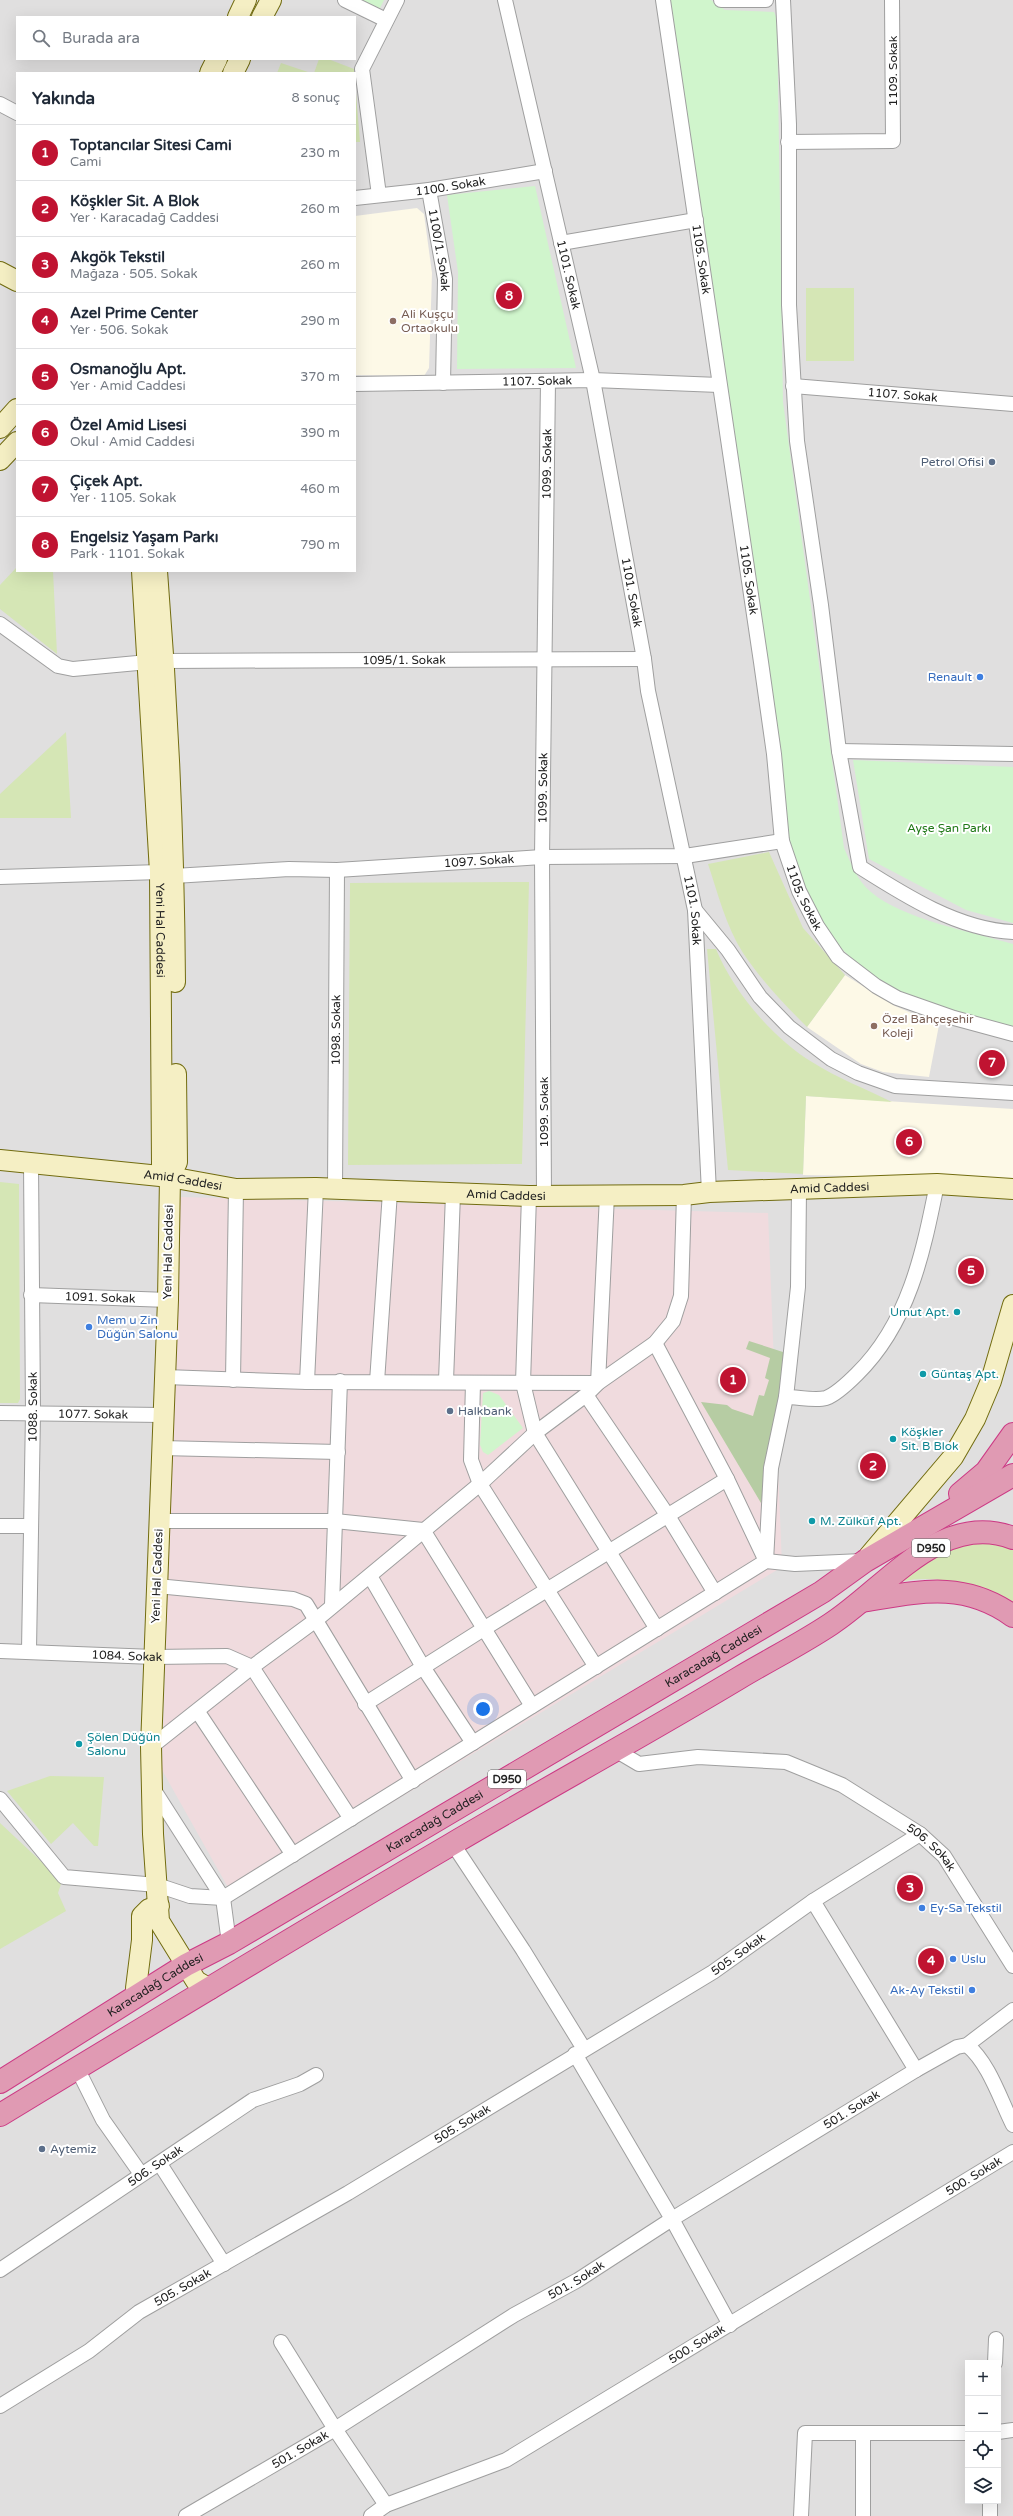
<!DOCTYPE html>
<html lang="tr">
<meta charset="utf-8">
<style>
body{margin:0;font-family:"Varela Round",sans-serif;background:#f6f6f7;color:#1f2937}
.controls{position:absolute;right:12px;bottom:12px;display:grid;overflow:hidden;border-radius:0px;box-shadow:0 4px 16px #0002}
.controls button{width:36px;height:36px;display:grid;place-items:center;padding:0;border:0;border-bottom:1px solid #e0e1e3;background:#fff;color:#1f2937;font:20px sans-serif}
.you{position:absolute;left:483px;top:1709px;width:14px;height:14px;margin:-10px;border:3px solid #fff;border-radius:50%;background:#1a73e8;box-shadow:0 0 0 6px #1a73e833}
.badge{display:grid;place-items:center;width:26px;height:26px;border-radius:50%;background:#c01331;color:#fff;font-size:13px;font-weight:700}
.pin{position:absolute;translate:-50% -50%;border:2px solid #fff;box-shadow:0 1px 4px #0006}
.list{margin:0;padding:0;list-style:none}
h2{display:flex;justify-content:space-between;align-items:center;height:52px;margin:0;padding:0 16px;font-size:17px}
h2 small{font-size:13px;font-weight:400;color:#747a83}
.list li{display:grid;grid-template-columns:26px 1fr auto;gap:12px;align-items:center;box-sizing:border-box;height:56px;padding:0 16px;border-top:1px solid #e0e1e3}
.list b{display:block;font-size:15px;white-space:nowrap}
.list p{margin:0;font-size:13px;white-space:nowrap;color:#747a83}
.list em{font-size:13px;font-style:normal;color:#747a83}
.icon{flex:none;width:22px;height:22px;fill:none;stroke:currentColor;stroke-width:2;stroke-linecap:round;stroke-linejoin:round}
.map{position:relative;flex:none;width:1013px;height:2516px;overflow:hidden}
.search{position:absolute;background:#fff;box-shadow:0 4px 16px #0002;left:16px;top:16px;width:340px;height:44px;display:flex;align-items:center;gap:10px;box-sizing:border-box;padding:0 14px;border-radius:0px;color:#747a83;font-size:15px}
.panel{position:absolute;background:#fff;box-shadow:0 4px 16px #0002;left:16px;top:72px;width:340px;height:500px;border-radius:0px}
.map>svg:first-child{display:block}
</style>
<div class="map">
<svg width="1013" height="2516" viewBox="0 0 1013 2516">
<rect width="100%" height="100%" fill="#f1edea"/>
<path fill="#e0dfdf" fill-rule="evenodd" d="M 0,0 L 1013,0 L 1013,2516 L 0,2516 ZM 17,17 L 355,17 L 355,59 L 17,59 ZM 17,73 L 355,73 L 355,571 L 17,571 ZM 968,2363 L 998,2363 L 998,2501 L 968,2501 Z"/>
<path fill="#f0dbde" d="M 180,1197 L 768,1213 L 782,1567 L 234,1898 L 162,1770 Z"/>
<g fill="#fdf9e7">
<path d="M 417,208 L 424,214 L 432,273 L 429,368 L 424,376 L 355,375 L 355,216 Z"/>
<path d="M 845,975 L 895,1006 L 939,1025 L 929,1077 L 883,1072 L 861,1064 L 807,1027 Z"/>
<path d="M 806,1096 L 1013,1109 L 1013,1179 L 803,1175 Z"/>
</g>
<g fill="#d5e6b5">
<path d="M 319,59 L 328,59 L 354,69 L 354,73 L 314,73 Z"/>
<path d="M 281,63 L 311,73 L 277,73 Z"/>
<path d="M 355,81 L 360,142 L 355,142 Z"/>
<rect x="806" y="288" width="48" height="73"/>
<path d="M 17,567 L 17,571 L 53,571 L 57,654 L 0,609 L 0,585 Z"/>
<path d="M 66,732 L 71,818 L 0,818 L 0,794 Z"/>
<path d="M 769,852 L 803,928 L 845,975 L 807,1027 C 784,1004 762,981 743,953 C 726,926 718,894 708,864 Z"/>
<path d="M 529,882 L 522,1164 L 348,1165 L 350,883 Z"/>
<path d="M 707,949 L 716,949 C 734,993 773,1038 812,1062 C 837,1078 866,1089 892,1102 L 806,1096 L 803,1174 L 728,1170 Z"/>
<path d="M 0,1182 L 19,1184 L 20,1399 L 18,1403 L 0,1403 Z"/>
<path d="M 991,1539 L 1013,1550 L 1013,1605 C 983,1592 955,1578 922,1579 C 911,1579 900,1582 889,1584 C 924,1563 949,1543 991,1539 Z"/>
<path d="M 50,1776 L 104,1777 L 98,1846 L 94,1846 L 73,1823 L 51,1844 L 7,1791 Z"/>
<path d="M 0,1823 L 62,1881 L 58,1893 L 66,1911 L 0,1949 Z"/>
</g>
<path fill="#b6cca3" d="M 749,1341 L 786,1353 L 761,1503 L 701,1402 L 727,1405 L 732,1409 L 753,1416 L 759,1395 L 764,1396 L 769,1380 L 765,1378 L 770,1358 L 746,1349 Z"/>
<g fill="#d0f5cc">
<path d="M 355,0 L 384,0 L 378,12 Z"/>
<path d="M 667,0 L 711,0 L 725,10 L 774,12 L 777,19 L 783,402 L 844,848 C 851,863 857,881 871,892 C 902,919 972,932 1013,944 L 1013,1028 L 924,1003 L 896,991 L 866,973 L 826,933 L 809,900 L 787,836 Z"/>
<path d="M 535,186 L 576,368 L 457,369 L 458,272 L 447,195 Z"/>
<path d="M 853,760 L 1013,767 L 1013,923 L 966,910 L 869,859 Z"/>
<path d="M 489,1391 L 499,1395 L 523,1428 L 488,1455 L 483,1452 L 480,1445 L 483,1393 Z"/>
</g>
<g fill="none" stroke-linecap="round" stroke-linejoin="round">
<g stroke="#9f9f9f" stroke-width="16">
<g id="street">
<path d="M 345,0 L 386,20"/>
<path id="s1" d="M 505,0 L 593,380 L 644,659 L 648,691 L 695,910 L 709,1192"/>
<path id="s2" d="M 663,0 L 761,662 L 774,754 L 782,841 L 799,891 L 817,926 L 838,957 L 876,986 L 897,998 L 954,1018 L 1013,1034"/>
<path d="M 721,0 L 766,0"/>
<path d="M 783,0 L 789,124 L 789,305 L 797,441 L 821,605 L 839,751 L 860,867 C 904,895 959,930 1013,932"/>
<path d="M 0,104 L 17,113"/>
<path d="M 788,142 L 893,141 L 892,0"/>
<path id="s3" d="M 429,190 L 445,279 L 443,383"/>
<path d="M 379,195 L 362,69 L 397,0"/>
<path id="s4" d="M 355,198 L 429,190 L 545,171"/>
<path d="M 561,243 L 696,220"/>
<path id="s5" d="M 355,384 L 593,380 L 719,385"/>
<path id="s6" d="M 793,386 L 1013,404"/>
<path d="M 0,624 L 58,666 L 73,669 L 148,662"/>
<path id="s7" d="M 164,661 L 644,659"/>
<path d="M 839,751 L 1013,754"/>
<path id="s8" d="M 0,877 L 160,872 L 174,876 L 289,869 L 337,870 L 542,857 L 685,856 L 782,841"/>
<path d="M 695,910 L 728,950 L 760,997 L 789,1027 L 831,1059 L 858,1073 L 895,1086 L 1013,1093"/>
<path id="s9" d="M 335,1189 L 337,870"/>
<path d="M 529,1196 L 523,1383 L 535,1433 L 657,1629"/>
<path id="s10" d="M 544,1196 L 542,857 L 548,381"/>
<path id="s11" d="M 31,1295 L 168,1300"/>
<path d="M 655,1343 L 727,1479 L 765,1559"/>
<path d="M 165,1377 L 307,1382 L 598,1383 L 607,1195"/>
<path d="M 233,1380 L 236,1189"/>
<path d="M 446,1381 L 453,1194"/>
<path d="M 307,1382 L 316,1188"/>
<path d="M 377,1382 L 390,1192"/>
<path d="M 473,1383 L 471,1460 L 480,1484 L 596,1667"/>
<path d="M 586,1395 L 668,1516 L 715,1593"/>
<path d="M 786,1397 C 798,1397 815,1401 826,1398 C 837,1394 849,1382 857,1374 C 909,1323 923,1253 937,1184"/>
<path id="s12" d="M 0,1413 L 162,1415"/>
<path d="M 161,1448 L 338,1452"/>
<path d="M 159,1521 L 335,1521 L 423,1530 L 532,1706"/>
<path d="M 0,1526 L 30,1526"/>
<path d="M 766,1561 L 771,1468 L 786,1397 L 798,1287 L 799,1189"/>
<path d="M 370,1576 L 423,1667 L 473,1743"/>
<path d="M 157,1586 L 293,1599 L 306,1604 L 413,1781"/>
<path d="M 332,1605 L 340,1381"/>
<path id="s13" d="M 29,1650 L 33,1413 L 31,1163"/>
<path id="s14" d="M 0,1651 L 154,1657 L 227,1656 L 252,1667 L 351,1819"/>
<path d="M 365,1704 L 485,1628 L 727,1479"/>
<path d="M 198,1712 L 293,1855"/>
<path d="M 151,1747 L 252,1667 L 316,1620 L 480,1484 L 535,1433 L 586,1395 L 598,1383 L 655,1343 L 673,1321 L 681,1296 L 684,1195"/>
<path id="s15" d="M 617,1751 L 639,1764 L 698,1757 L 786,1762 L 842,1785 L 920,1834 L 944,1856 L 1013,1966"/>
<path d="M 152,1787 L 223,1898 L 229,1943"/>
<path d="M 0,1799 L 64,1877 L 157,1885 L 190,1896 L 223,1898 L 766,1561 L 795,1564 L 862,1561"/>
<path d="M 453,1844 L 523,1950 L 584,2049"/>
<path d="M 813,1901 L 916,2070"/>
<path d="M 967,2045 C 989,2063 1000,2099 1013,2125"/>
<path d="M 575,2054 L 672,2219 L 730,2325"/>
<path d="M 77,2068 L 103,2120 L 141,2174"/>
<path d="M 160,2164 L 224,2264"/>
<path id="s16" d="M 0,2270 L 253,2100 L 300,2084 L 316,2075"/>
<path d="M 281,2342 L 335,2429 L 386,2505"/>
<path d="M 995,2363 L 996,2339"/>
<path id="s17" d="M 0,2406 L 89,2351 L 139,2312 L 348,2193 L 713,1972 L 813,1901 L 920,1834"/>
<path d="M 998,2432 L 1013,2430"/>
<path id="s18" d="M 186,2516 L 335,2429 L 514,2315 L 578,2280 L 672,2219 L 916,2070 L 957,2047 L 967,2045 L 1013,2010"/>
<path id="s19" d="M 371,2516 L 386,2505 L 506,2460 L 1013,2152"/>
<path d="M 801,2516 L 805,2433 L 968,2433"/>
<path d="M 863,2516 L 863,2434"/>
<path d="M 990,2516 L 990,2501"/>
</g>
</g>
<g stroke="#726c10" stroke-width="22">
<g id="secondary">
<path d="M 238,17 L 246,0"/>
<path d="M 262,17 L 271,0"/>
<path d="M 210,73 L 217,59"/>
<path d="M 233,73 L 240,59"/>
<path d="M 0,272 L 17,281"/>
<path d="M 0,428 L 17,409"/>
<path d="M 0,460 L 17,442"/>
<path id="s20" d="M 142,571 L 160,872 L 162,1165 L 170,1177 L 168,1300 L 151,1747 L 153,1834 L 159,1921 L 196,1981 L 210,1989"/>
<path d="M 157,571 C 168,708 174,845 175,982"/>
<path id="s21" d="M 0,1160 L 170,1177 L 236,1189 L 316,1188 L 529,1196 L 684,1195 L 709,1192 L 937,1184 L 1013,1189"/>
<path d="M 170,1177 L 177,1162 L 176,1074"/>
<path d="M 869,1556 L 953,1457 L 975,1419 L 991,1381 L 1013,1305"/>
<path d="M 139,1995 L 136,1988 L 142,1940 L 142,1916 L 149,1909 L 159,1906"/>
</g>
</g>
<g stroke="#cc3a85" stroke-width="24">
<g id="highway">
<path d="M 960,1494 L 986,1472 L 1013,1434"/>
<path d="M 862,1601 C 918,1592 963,1580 1013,1616"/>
<path id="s22" d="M 0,2082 L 186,1965 L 229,1943 L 822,1592 L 865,1561 L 1013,1475"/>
<path d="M 0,2115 C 150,2024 300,1933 452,1844 C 547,1788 644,1735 739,1678 C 769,1660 801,1644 831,1624 C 885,1589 941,1510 1013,1538"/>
</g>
</g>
<use href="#street" stroke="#fff" stroke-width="14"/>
<use href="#secondary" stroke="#f5efc4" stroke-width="20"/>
<use href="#highway" stroke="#e09ab3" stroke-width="22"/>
</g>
<g fill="#8d6e63" stroke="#fff" stroke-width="1.5">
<circle cx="393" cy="321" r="4"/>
<circle cx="874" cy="1026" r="4"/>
</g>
<g fill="#5c6f8a" stroke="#fff" stroke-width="1.5">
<circle cx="992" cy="462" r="4"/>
<circle cx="450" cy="1411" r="4"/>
<circle cx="42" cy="2149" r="4"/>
</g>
<g fill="#3f7fe0" stroke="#fff" stroke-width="1.5">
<circle cx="980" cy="677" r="4"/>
<circle cx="89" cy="1327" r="4"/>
<circle cx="922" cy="1908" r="4"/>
<circle cx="953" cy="1959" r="4"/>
<circle cx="972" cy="1990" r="4"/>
</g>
<g fill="#0f9aa8" stroke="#fff" stroke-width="1.5">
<circle cx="957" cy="1312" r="4"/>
<circle cx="923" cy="1374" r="4"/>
<circle cx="893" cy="1439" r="4"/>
<circle cx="812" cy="1521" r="4"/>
<circle cx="79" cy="1744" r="4"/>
</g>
<g text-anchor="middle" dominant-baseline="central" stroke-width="4" stroke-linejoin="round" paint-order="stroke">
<g fill="#fff" stroke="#646464" stroke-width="1">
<rect x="912" y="1539" width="38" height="18" rx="3"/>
<rect x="488" y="1770" width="38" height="18" rx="3"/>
</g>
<g font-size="11" font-weight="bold" fill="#222">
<text x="931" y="1548">D950</text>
<text x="507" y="1779">D950</text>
</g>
<g font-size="12" fill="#222" stroke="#fff">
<text transform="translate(893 71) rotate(-90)">1109. Sokak</text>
<text stroke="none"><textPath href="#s4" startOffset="96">1100. Sokak</textPath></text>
<text stroke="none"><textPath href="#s3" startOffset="61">1100/1. Sokak</textPath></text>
<text stroke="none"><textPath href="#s2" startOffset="262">1105. Sokak</textPath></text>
<text stroke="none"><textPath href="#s1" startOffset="282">1101. Sokak</textPath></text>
<text stroke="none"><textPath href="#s5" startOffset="182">1107. Sokak</textPath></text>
<text stroke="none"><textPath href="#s6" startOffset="110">1107. Sokak</textPath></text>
<text stroke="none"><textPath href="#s10" startOffset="732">1099. Sokak</textPath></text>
<text stroke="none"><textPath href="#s2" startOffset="586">1105. Sokak</textPath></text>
<text stroke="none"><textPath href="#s1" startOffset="606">1101. Sokak</textPath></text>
<text stroke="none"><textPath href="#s7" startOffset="240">1095/1. Sokak</textPath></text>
<text stroke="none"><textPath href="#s10" startOffset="408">1099. Sokak</textPath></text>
<text stroke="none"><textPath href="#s8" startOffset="480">1097. Sokak</textPath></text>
<text stroke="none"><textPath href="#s2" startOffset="910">1105. Sokak</textPath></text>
<text stroke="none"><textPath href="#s1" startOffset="930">1101. Sokak</textPath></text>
<text stroke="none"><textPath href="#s20" startOffset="360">Yeni Hal Caddesi</textPath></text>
<text stroke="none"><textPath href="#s9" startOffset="159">1098. Sokak</textPath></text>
<text transform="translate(544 1112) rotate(-90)">1099. Sokak</text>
<text stroke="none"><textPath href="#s21" startOffset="184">Amid Caddesi</textPath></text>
<text stroke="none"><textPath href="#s21" startOffset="832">Amid Caddesi</textPath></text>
<text stroke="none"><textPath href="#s21" startOffset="508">Amid Caddesi</textPath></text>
<text transform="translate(168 1252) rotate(-89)">Yeni Hal Caddesi</text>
<text stroke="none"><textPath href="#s11" startOffset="69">1091. Sokak</textPath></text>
<text stroke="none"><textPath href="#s13" startOffset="243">1088. Sokak</textPath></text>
<text stroke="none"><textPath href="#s12" startOffset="93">1077. Sokak</textPath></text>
<text transform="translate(157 1576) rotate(-88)">Yeni Hal Caddesi</text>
<text stroke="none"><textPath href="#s14" startOffset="127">1084. Sokak</textPath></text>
<text stroke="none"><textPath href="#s22" startOffset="831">Karacadağ Caddesi</textPath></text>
<text stroke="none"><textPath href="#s22" startOffset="507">Karacadağ Caddesi</textPath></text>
<text stroke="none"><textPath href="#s15" startOffset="343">506. Sokak</textPath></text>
<text stroke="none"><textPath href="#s17" startOffset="866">505. Sokak</textPath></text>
<text stroke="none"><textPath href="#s22" startOffset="183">Karacadağ Caddesi</textPath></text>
<text stroke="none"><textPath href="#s18" startOffset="780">501. Sokak</textPath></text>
<text stroke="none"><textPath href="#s17" startOffset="542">505. Sokak</textPath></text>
<text stroke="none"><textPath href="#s16" startOffset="187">506. Sokak</textPath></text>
<text stroke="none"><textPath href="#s19" startOffset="694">500. Sokak</textPath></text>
<text stroke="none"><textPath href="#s18" startOffset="456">501. Sokak</textPath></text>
<text stroke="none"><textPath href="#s17" startOffset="218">505. Sokak</textPath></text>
<text stroke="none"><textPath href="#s19" startOffset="370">500. Sokak</textPath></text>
<text stroke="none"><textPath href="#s18" startOffset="132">501. Sokak</textPath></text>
</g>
<g font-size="12" fill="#785e54" stroke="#fff" text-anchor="start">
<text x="401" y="314">Ali Kuşçu<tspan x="401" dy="14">Ortaokulu</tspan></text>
<text x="882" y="1019">Özel Bahçeşehir<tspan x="882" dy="14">Koleji</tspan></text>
</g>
<g font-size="12" fill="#4e5e75" stroke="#fff" text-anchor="start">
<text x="984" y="462" text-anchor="end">Petrol Ofisi</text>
<text x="458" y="1411">Halkbank</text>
<text x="50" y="2149">Aytemiz</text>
</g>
<g font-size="12" fill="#366cbe" stroke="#fff" text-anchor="start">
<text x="972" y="677" text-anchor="end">Renault</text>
<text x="97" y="1320">Mem u Zin<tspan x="97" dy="14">Düğün Salonu</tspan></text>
<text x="930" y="1908">Ey-Sa Tekstil</text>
<text x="961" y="1959">Uslu</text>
<text x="964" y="1990" text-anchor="end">Ak-Ay Tekstil</text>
</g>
<g font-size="12" fill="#207917" stroke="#fff">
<text x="949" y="828">Ayşe Şan Parkı</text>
</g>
<g font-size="12" fill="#0d838f" stroke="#fff" text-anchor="start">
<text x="949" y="1312" text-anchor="end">Umut Apt.</text>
<text x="931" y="1374">Güntaş Apt.</text>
<text x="901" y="1432">Köşkler<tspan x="901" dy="14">Sit. B Blok</tspan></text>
<text x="820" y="1521">M. Zülküf Apt.</text>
<text x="87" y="1737">Şölen Düğün<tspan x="87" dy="14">Salonu</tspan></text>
</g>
</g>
</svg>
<div class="controls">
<button>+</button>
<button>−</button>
<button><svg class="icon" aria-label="locate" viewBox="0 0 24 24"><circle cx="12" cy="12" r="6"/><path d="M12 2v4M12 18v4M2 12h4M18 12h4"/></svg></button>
<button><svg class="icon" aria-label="layers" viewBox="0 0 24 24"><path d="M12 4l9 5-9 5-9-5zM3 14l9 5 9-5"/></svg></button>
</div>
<div class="you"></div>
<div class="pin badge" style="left:733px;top:1380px">1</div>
<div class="pin badge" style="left:873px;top:1466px">2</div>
<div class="pin badge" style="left:910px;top:1888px">3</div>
<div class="pin badge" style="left:931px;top:1961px">4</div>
<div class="pin badge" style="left:971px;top:1271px">5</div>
<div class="pin badge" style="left:909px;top:1142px">6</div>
<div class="pin badge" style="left:992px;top:1063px">7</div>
<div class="pin badge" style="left:509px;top:296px">8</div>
<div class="search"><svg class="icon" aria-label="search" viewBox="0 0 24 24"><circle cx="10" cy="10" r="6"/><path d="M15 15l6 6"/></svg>Burada ara</div>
<section class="panel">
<h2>Yakında<small>8 sonuç</small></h2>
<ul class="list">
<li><span class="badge">1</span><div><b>Toptancılar Sitesi Cami</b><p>Cami</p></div><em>230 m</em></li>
<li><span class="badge">2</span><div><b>Köşkler Sit. A Blok</b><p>Yer · Karacadağ Caddesi</p></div><em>260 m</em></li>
<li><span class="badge">3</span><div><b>Akgök Tekstil</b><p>Mağaza · 505. Sokak</p></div><em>260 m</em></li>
<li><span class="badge">4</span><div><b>Azel Prime Center</b><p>Yer · 506. Sokak</p></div><em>290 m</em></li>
<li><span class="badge">5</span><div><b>Osmanoğlu Apt.</b><p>Yer · Amid Caddesi</p></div><em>370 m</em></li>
<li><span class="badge">6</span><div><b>Özel Amid Lisesi</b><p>Okul · Amid Caddesi</p></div><em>390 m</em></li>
<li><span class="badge">7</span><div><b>Çiçek Apt.</b><p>Yer · 1105. Sokak</p></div><em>460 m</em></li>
<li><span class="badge">8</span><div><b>Engelsiz Yaşam Parkı</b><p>Park · 1101. Sokak</p></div><em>790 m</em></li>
</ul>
</section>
</div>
